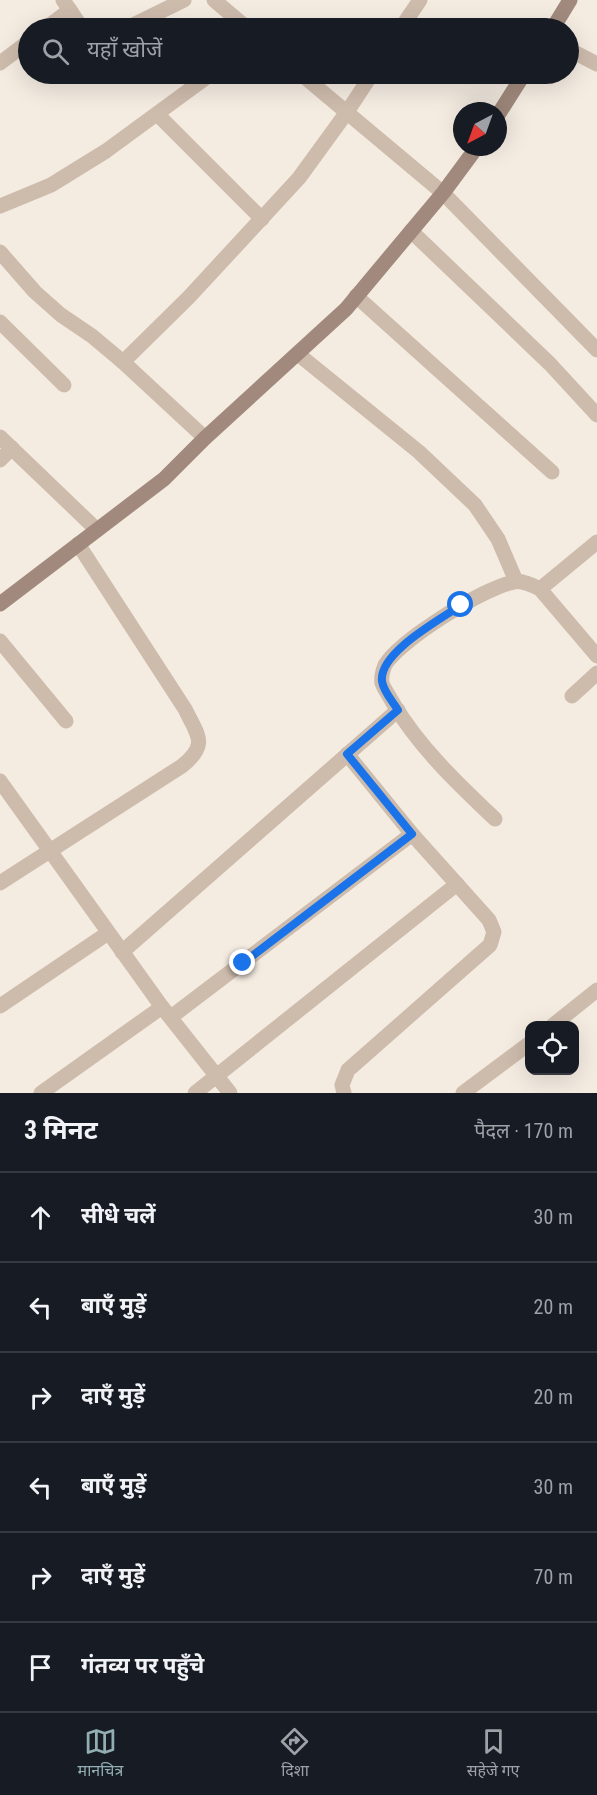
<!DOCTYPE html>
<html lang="hi">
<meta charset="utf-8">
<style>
body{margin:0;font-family:"Roboto Condensed","Noto Sans Devanagari",sans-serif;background:#20242c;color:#f1f3f6}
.controls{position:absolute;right:18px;bottom:18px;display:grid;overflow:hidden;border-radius:12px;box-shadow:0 6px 24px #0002}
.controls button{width:54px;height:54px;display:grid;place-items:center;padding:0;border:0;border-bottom:2px solid #363941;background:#171b24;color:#f1f3f6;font:30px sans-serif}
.compass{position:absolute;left:453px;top:102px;width:54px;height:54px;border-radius:50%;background:#171b24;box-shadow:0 6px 24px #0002;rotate:221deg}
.stop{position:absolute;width:18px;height:18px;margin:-14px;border:4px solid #1a73e8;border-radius:50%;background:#fff}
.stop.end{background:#1a73e8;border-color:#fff;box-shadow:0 2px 6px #0008}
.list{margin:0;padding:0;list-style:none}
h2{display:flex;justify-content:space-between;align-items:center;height:78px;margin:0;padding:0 24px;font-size:26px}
h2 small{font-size:20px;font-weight:400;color:#9ea1a6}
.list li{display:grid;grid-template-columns:39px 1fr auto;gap:18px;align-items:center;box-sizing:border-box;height:90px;padding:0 24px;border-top:2px solid #363941}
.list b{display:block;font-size:22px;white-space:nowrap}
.list em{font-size:20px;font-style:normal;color:#9ea1a6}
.icon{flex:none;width:33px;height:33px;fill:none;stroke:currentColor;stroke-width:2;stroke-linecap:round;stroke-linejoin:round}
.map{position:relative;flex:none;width:597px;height:1093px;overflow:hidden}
.search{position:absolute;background:#171b24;box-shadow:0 6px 24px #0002;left:18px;right:18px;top:18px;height:66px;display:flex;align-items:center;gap:15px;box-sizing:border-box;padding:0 21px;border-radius:33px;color:#9ea1a6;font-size:22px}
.sheet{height:618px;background:#171b24}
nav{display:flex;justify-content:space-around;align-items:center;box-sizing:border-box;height:84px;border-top:2px solid #363941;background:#171b24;font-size:16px;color:#9ea1a6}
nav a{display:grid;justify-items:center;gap:3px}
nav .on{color:#92aeb2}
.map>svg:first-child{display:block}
</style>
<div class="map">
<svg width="597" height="1093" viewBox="0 0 597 1093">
<rect width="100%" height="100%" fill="#f4ebe1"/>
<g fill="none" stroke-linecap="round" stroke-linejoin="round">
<g stroke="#cdbbac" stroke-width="15">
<path d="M 63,0 L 82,28"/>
<path d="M 214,0 L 247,28"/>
<path d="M 46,28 L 70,10"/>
<path d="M 127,28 L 184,0"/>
<path d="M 401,28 L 420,0"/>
<path d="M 568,49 L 597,64"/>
<path d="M 0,63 L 28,42"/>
<path d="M 301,74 L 443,193 L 597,350"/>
<path d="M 157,114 L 262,219"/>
<path d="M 0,206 L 51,185 L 106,151 L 211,74"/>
<path d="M 411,231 L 550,364 L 597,415"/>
<path d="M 0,252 L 35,292 L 61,315 L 92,336 L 123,362 L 205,438"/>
<path d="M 356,296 L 552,472"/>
<path d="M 0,322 L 64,385"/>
<path d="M 298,354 L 419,452 L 475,505 L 498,539 L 516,581"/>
<path d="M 123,362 L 189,297 L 299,178 L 347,112 L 372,74"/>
<path d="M 0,437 L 97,530"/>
<path d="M 0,460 L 12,448"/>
<path d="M 540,589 L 597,542"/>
<path d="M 0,641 L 66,721"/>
<path d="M 572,696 L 597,673"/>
<path d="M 0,781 L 162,1007 L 230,1093"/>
<path d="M 495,819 C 458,784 419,747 393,703 C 390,697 384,689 382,683 C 381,677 383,670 385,665 C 400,640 485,587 514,582 C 522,580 532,585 540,589 L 597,656"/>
<path d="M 0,883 L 182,766 C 209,744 198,736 185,709 L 78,544"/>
<path d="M 122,952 L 398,710"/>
<path d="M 0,1006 L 108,933"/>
<path d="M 171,1017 L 412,834"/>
<path d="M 552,1026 L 597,990"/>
<path d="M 41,1093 L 162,1007"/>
<path d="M 195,1093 L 457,884"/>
<path d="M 344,1093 L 342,1085 L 348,1070 L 490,945 L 494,932 L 489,920 L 412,834 L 347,754"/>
<path d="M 463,1093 L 530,1043"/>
</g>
<g stroke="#a18a7d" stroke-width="15">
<path d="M 553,28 L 570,0"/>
<path d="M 498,115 L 524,74"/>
<path d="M 0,604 L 164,479 L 205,438 L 346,309 L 443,193 L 477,147"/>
</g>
</g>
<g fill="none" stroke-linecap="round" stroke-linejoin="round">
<path stroke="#1a73e8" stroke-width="8" d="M 243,963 L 412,834 L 347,754 L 398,710 C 393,702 383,691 382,681 C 379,652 440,620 461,605"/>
</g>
</svg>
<div class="controls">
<button><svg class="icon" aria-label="locate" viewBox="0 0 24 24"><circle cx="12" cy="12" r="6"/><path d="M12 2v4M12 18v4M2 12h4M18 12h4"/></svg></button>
</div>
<svg class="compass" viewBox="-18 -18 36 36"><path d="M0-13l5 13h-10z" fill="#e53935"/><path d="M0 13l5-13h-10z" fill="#9ea1a6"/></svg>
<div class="stop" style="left:461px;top:605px"></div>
<div class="stop end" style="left:243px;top:963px"></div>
<div class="search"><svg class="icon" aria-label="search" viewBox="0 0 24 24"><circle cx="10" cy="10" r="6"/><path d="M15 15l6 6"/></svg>यहाँ खोजें</div>
</div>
<section class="sheet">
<h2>3 मिनट<small>पैदल · 170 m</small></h2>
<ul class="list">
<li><svg class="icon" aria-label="ahead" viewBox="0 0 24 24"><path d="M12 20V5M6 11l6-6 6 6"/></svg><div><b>सीधे चलें</b></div><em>30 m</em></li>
<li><svg class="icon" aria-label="left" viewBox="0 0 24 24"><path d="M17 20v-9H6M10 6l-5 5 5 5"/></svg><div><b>बाएँ मुड़ें</b></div><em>20 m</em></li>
<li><svg class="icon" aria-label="right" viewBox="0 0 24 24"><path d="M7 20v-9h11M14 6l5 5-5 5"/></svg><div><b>दाएँ मुड़ें</b></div><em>20 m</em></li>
<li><svg class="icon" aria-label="left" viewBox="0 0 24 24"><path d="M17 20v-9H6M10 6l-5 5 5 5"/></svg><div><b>बाएँ मुड़ें</b></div><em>30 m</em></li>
<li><svg class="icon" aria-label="right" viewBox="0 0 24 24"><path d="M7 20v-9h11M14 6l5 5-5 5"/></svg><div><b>दाएँ मुड़ें</b></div><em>70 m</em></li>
<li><svg class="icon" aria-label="arrive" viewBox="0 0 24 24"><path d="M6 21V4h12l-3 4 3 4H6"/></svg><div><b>गंतव्य पर पहुँचे</b></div></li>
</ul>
</section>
<nav>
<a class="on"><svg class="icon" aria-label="map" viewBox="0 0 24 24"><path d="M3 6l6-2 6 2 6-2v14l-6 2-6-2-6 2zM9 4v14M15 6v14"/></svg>मानचित्र</a>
<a><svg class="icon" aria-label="directions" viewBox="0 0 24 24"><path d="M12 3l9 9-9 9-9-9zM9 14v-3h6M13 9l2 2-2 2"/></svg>दिशा</a>
<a><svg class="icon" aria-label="saved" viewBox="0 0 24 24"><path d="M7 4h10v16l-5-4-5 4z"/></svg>सहेजे गए</a>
</nav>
